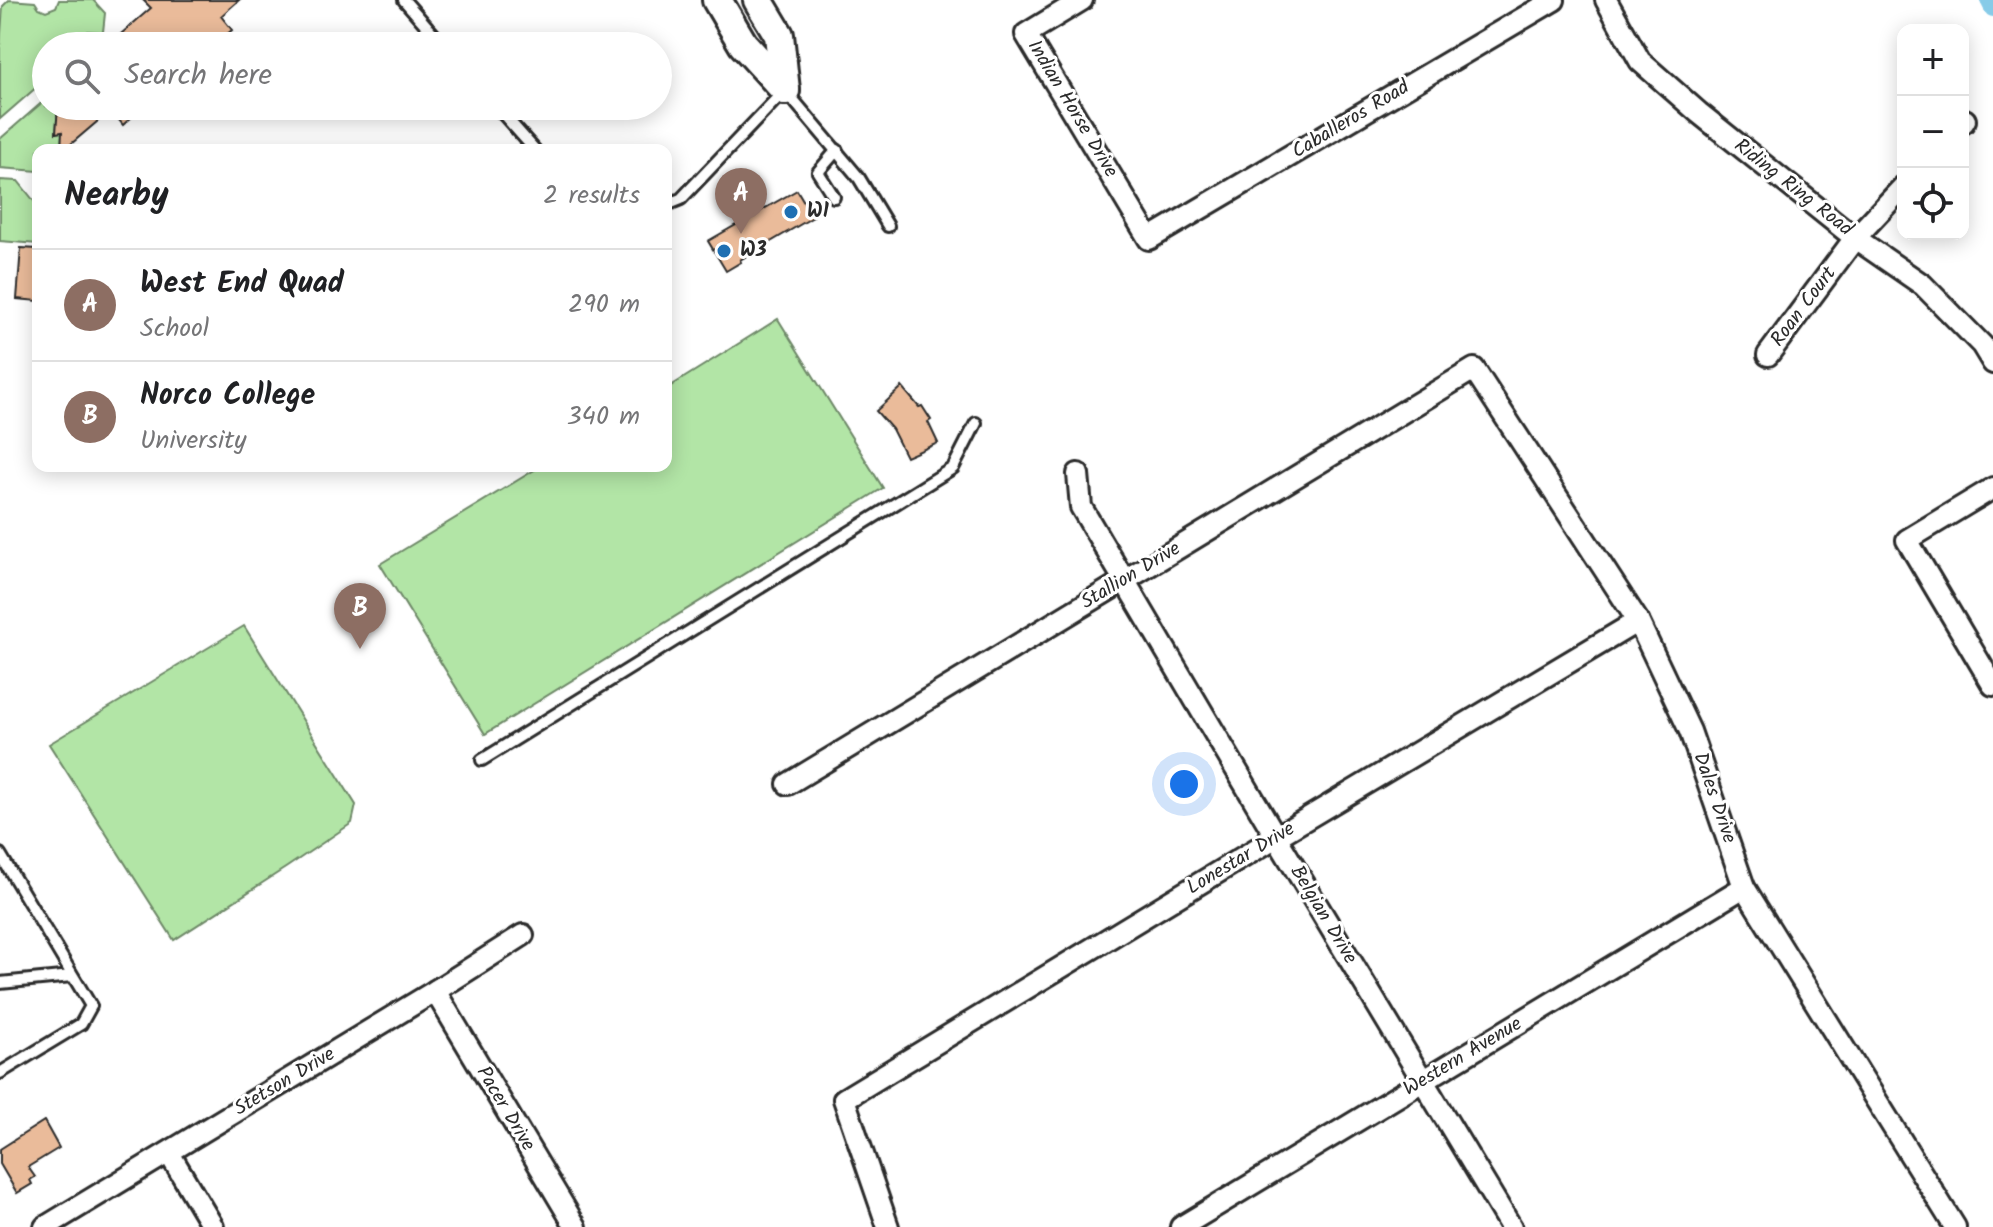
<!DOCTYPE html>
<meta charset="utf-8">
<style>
body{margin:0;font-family:Kalam,sans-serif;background:#f2f2f2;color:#202124}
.controls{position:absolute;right:24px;top:24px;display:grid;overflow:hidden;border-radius:16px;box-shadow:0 4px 20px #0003}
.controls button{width:72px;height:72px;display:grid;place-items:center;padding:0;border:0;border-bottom:2px solid #e0e0e0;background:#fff;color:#202124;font:40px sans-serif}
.you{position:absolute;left:1184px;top:784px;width:28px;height:28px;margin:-20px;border:6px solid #fff;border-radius:50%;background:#1a73e8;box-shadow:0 0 0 12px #1a73e833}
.badge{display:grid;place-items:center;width:52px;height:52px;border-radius:50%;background:#0f766e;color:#fff;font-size:26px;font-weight:700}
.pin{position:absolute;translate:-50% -66px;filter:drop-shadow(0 2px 4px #0008)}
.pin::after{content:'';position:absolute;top:42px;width:28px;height:24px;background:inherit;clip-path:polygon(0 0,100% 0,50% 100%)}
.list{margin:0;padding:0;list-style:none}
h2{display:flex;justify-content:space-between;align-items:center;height:104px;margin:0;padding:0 32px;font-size:34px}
h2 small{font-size:26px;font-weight:400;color:#757577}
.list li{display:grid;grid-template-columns:52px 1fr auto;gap:24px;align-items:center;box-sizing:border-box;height:112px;padding:0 32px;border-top:2px solid #e0e0e0}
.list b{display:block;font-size:30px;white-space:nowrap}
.list p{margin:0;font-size:26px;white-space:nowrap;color:#757577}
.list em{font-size:26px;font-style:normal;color:#757577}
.icon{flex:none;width:44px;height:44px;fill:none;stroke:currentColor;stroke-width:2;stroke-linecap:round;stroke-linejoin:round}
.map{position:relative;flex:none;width:1993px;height:1227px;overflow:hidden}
.search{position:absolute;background:#fff;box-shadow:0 4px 20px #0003;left:32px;top:32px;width:640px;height:88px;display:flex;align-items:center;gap:20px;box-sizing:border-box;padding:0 28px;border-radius:44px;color:#757577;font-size:30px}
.panel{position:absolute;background:#fff;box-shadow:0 4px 20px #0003;left:32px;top:144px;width:640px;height:328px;border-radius:16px}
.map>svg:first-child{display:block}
</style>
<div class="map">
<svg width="1993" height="1227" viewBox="0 0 1993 1227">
<rect width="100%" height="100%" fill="#fff"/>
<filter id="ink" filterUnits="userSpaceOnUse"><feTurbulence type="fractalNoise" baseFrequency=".0125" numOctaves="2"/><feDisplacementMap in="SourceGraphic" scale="16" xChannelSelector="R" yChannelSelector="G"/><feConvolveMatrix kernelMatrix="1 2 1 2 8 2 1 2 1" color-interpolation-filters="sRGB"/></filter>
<g filter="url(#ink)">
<g fill="#b2e5a6" stroke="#6e8868" stroke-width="2">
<path d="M 9,0 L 35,2 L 39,8 L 46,11 L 56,7 L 59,0 L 93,0 L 105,13 L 103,32 L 88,31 L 87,46 L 46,46 L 46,74 L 39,74 L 38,86 L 0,119 L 0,47 L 3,6 Z"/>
<path d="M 46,99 L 46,106 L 58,107 L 56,132 L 62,132 L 61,150 L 38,150 L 38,171 L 0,168 L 0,139 Z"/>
<path d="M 0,180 L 18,181 L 38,206 L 38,244 L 0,241 Z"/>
<path d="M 778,319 L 883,488 L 485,734 L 380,564 L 541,466 L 666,466 L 666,389 Z"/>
<path d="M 244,626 L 356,805 L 352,823 L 287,867 L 174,940 L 49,744 Z"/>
</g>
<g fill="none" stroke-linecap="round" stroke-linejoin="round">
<path stroke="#87cbe8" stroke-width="18" d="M 1989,0 L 1993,8"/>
</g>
<g fill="#eabb9a" stroke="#2b2b2b" stroke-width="2">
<path d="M 143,0 L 239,0 L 221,16 L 232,30 L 213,46 L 107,46 L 151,8 Z"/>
<path d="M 58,106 L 144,106 L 123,125 L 111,110 L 64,150 L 61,150 L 62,132 L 56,133 Z"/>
<path d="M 797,190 L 813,217 L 740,260 L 741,262 L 726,271 L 708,241 Z"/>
<path d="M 21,248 L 38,249 L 38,301 L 17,299 Z"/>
<path d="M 902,387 L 919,407 L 922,406 L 931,420 L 928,422 L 938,443 L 906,457 L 892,429 L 876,411 Z"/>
<path d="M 44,1121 L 59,1148 L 28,1167 L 35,1177 L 30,1180 L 32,1184 L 17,1193 L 0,1164 L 0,1149 Z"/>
</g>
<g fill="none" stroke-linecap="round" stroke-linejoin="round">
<g stroke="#2b2b2b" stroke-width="16">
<g id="lane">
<path d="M 404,0 L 444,46"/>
<path d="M 496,106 L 535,150"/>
<path d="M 834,197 L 818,172 L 837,150"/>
<path d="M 666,205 L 681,199 L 785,90 L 859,178 L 888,226"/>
<path d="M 482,760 L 953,468 L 976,423"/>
<path d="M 0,854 L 91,1006 L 81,1024 L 0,1073"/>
<path d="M 0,983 L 72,976"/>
</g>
</g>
<g stroke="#2b2b2b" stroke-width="26">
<g id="street">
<path d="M 1082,0 L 1026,34 L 1149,239 L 1554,0"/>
<path d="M 1606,0 L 1640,61 L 1699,113 L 1855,238 L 1923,285 L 1982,345 L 1993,363"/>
<path d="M 1963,123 L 1965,120"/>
<path d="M 1768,355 L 1855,238 L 1903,187"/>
<path d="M 1078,474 L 1081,507 L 1276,837 L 1511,1227"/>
<path d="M 1993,488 L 1907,540 L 1993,685"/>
<path d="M 788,784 L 1474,369 L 1638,621 L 1690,731 L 1744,887 L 1955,1227"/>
<path d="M 435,991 L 576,1227"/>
<path d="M 169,1153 L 213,1227"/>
<path d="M 45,1227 L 435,991 L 523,935"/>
<path d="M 888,1227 L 844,1099 L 1276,837 L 1638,621"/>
<path d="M 1181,1227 L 1744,887"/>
</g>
</g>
<g stroke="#2b2b2b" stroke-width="34">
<g id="secondary">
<path d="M 717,0 L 743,44 L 785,90"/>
<path d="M 758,0 L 779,35 L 785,90"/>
</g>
</g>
<use href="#lane" stroke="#fff" stroke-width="10"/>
<use href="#street" stroke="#fff" stroke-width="20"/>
<use href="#secondary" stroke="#fff" stroke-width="28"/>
</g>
</g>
<g fill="#1f6fb2" stroke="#fff" stroke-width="3">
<circle cx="791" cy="212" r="8"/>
<circle cx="724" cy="251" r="8"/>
</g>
<g text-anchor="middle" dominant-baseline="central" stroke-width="6" stroke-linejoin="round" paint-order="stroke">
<g font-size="20" fill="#2b2b2b" stroke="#fff">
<text transform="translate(1072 109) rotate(59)">Indian Horse Drive</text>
<text transform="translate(1351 120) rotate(-31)">Caballeros Road</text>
<text transform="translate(1793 188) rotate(38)">Riding Ring Road</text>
<text transform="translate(1804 307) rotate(-53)">Roan Court</text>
<text transform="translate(1131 576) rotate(-31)">Stallion Drive</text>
<text transform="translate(1714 798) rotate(71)">Dales Drive</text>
<text transform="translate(1241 859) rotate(-31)">Lonestar Drive</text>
<text transform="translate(1323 915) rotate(59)">Belgian Drive</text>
<text transform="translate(1463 1057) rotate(-31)">Western Avenue</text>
<text transform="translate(285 1082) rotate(-31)">Stetson Drive</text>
<text transform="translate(505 1109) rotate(59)">Pacer Drive</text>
</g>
<g font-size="20" font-weight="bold" fill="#2b2b2b" stroke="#fff" text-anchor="start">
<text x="807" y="212">W1</text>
<text x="740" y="251">W3</text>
</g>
</g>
</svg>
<div class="controls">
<button>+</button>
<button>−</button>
<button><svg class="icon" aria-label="locate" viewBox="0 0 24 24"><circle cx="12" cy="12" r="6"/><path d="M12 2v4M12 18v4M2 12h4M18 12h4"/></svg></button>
</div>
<div class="you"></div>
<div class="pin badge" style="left:741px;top:234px;background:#8d6e63">A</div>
<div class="pin badge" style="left:360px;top:649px;background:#8d6e63">B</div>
<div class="search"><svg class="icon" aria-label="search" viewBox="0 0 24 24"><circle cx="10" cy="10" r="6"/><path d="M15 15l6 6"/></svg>Search here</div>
<section class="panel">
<h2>Nearby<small>2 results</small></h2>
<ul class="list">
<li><span class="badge" style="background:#8d6e63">A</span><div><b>West End Quad</b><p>School</p></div><em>290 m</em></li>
<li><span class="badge" style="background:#8d6e63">B</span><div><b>Norco College</b><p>University</p></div><em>340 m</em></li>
</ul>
</section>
</div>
